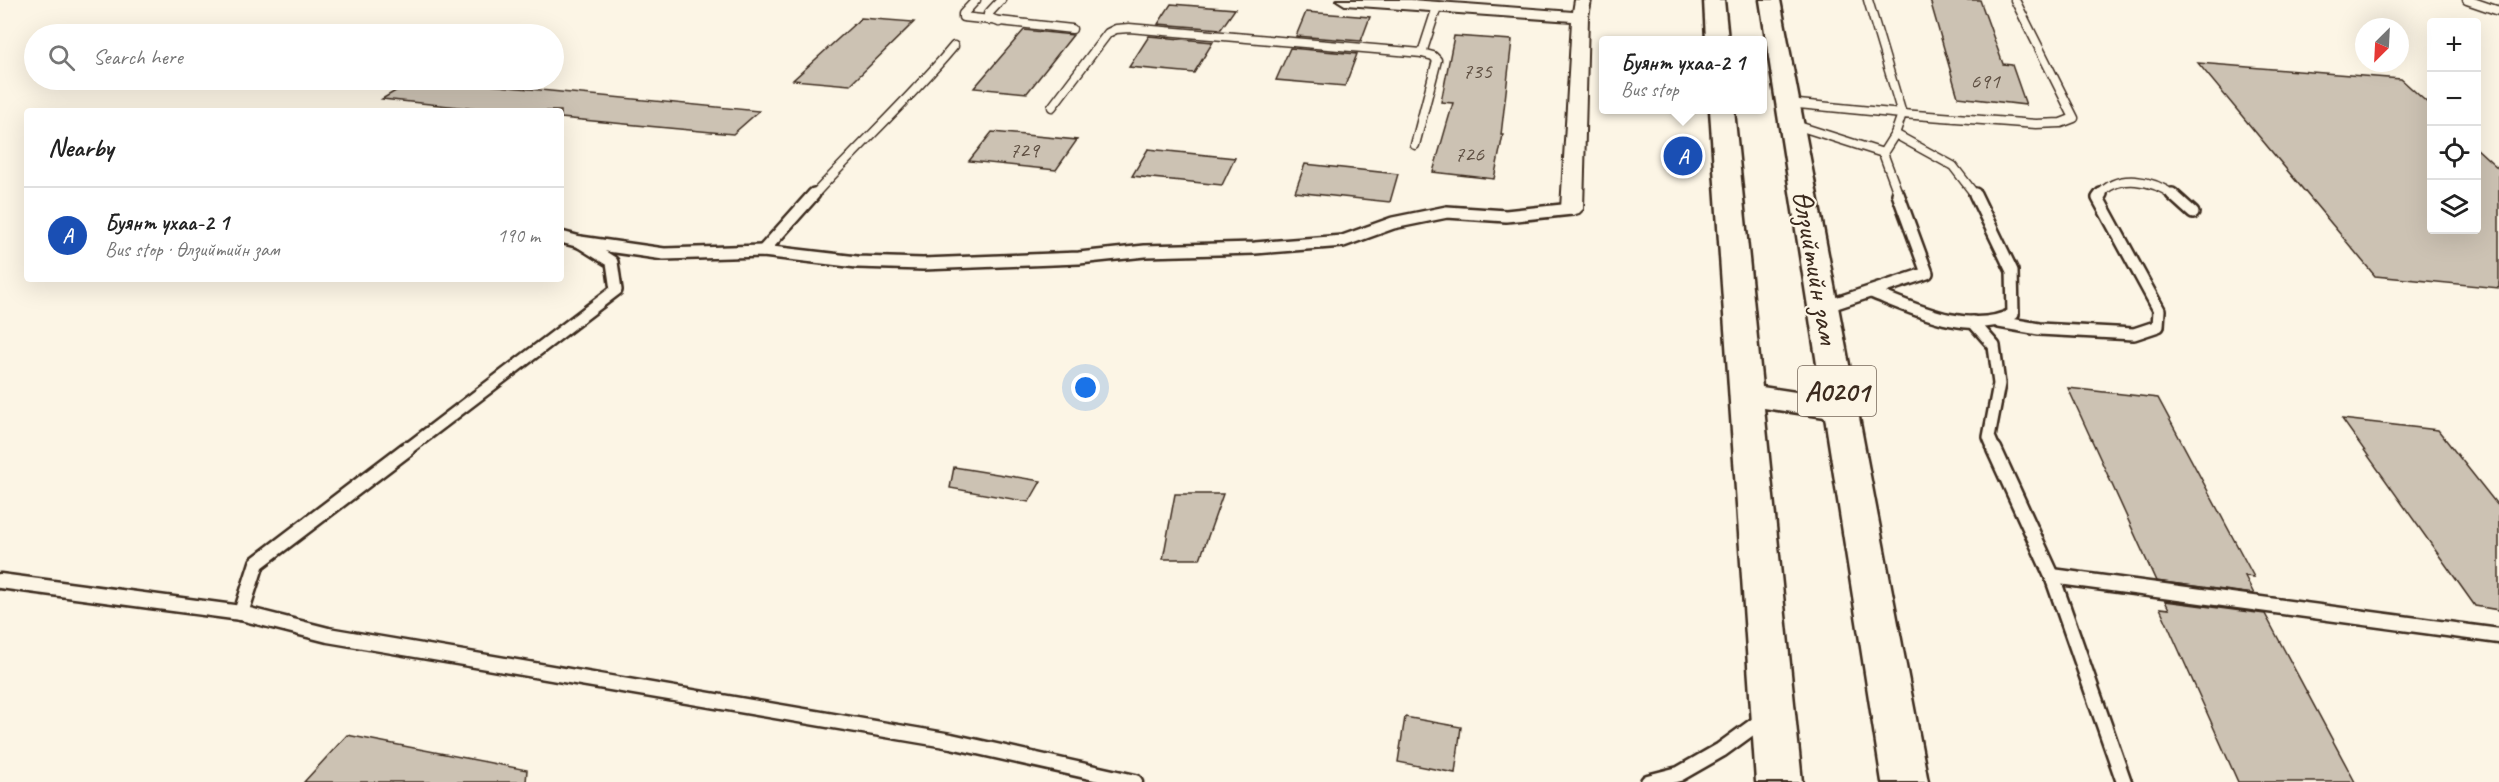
<!DOCTYPE html>
<meta charset="utf-8">
<style>
body{margin:0;font-family:Caveat,sans-serif;background:#f6f6f6;color:#222}
.controls{position:absolute;right:18px;top:18px;display:grid;overflow:hidden;border-radius:6px;box-shadow:0 6px 24px #0002}
.controls button{width:54px;height:54px;display:grid;place-items:center;padding:0;border:0;border-bottom:2px solid #e0e0e0;background:#fff;color:#222;font:30px sans-serif}
.compass{position:absolute;left:2355px;top:18px;width:54px;height:54px;border-radius:50%;background:#fff;box-shadow:0 6px 24px #0002;rotate:204deg}
.you{position:absolute;left:1086px;top:388px;width:21px;height:21px;margin:-15px;border:4px solid #fff;border-radius:50%;background:#1a73e8;box-shadow:0 0 0 9px #1a73e833}
.badge{display:grid;place-items:center;width:39px;height:39px;border-radius:50%;background:#3b2a1e;color:#fff;font-size:20px;font-weight:700}
.pin{position:absolute;translate:-50% -50%;border:3px solid #fff;box-shadow:0 2px 6px #0006}
.popup{position:absolute;left:1599px;top:36px;width:168px;height:78px;box-sizing:border-box;display:grid;place-content:center;border-radius:6px;background:#fff;filter:drop-shadow(0 2px 4px #0005);font-size:20px;white-space:nowrap;color:#767676}
.popup b{font-size:22px;color:#222}
.popup::after{content:'';position:absolute;left:50%;top:100%;margin-left:-12px;border:12px solid transparent;border-top-color:#fff}
.list{margin:0;padding:0;list-style:none}
h2{display:flex;justify-content:space-between;align-items:center;height:78px;margin:0;padding:0 24px;font-size:26px}
h2 small{font-size:20px;font-weight:400;color:#767676}
.list li{display:grid;grid-template-columns:39px 1fr auto;gap:18px;align-items:center;box-sizing:border-box;height:96px;padding:0 24px;border-top:2px solid #e0e0e0}
.list b{display:block;font-size:22px;white-space:nowrap}
.list p{margin:0;font-size:20px;white-space:nowrap;color:#767676}
.list em{font-size:20px;font-style:normal;color:#767676}
.icon{flex:none;width:33px;height:33px;fill:none;stroke:currentColor;stroke-width:2;stroke-linecap:round;stroke-linejoin:round}
.map{position:relative;flex:none;width:2499px;height:782px;overflow:hidden}
.search{position:absolute;background:#fff;box-shadow:0 6px 24px #0002;left:24px;top:24px;width:540px;height:66px;display:flex;align-items:center;gap:15px;box-sizing:border-box;padding:0 21px;border-radius:33px;color:#767676;font-size:22px}
.panel{position:absolute;background:#fff;box-shadow:0 6px 24px #0002;left:24px;top:108px;width:540px;height:174px;border-radius:6px}
.map>svg:first-child{display:block}
</style>
<div class="map">
<svg width="2499" height="782" viewBox="0 0 2499 782">
<rect width="100%" height="100%" fill="#fcf5e5"/>
<filter id="ink" filterUnits="userSpaceOnUse"><feTurbulence type="fractalNoise" baseFrequency=".0167" numOctaves="2"/><feDisplacementMap in="SourceGraphic" scale="12" xChannelSelector="R" yChannelSelector="G"/><feConvolveMatrix kernelMatrix="1 2 1 2 8 2 1 2 1" color-interpolation-filters="sRGB"/></filter>
<g filter="url(#ink)">
<g fill="#ccc2b3" stroke="#3b2a1e" stroke-width="1.5">
<path d="M 1930,0 L 1980,0 L 2003,64 L 2012,65 L 2026,105 L 1958,97 Z"/>
<path d="M 1171,4 L 1235,9 L 1221,29 L 1158,24 Z"/>
<path d="M 1306,12 L 1370,17 L 1361,41 L 1296,36 Z"/>
<path d="M 861,18 L 914,22 L 850,85 L 793,80 Z"/>
<path d="M 1024,30 L 1073,35 L 1027,93 L 974,88 Z"/>
<path d="M 1149,36 L 1213,42 L 1194,73 L 1129,67 Z"/>
<path d="M 1454,36 L 1512,40 L 1501,135 L 1503,135 L 1494,179 L 1433,172 L 1453,103 L 1441,102 Z"/>
<path d="M 1290,48 L 1357,54 L 1345,86 L 1276,80 Z"/>
<path d="M 2198,63 L 2401,79 L 2432,107 L 2432,230 L 2476,230 L 2476,148 L 2499,169 L 2499,288 L 2375,276 Z"/>
<path d="M 414,80 L 437,80 L 759,111 L 733,134 L 561,118 L 561,111 L 497,111 L 382,99 Z"/>
<path d="M 992,132 L 1077,140 L 1056,170 L 969,161 Z"/>
<path d="M 1148,149 L 1235,158 L 1222,185 L 1132,176 Z"/>
<path d="M 1305,164 L 1398,174 L 1390,202 L 1295,192 Z"/>
<path d="M 2068,388 L 2158,398 L 2254,577 L 2245,576 L 2254,594 L 2156,581 Z"/>
<path d="M 2342,419 L 2438,430 L 2499,507 L 2499,610 L 2475,606 Z"/>
<path d="M 954,467 L 1041,481 L 1029,502 L 950,488 Z"/>
<path d="M 1175,494 L 1223,494 L 1200,559 L 1163,559 Z"/>
<path d="M 2165,601 L 2265,614 L 2355,782 L 2238,782 L 2160,608 L 2169,609 Z"/>
<path d="M 1405,717 L 1461,727 L 1455,773 L 1398,762 Z"/>
<path d="M 347,735 L 527,770 L 526,782 L 304,782 Z"/>
</g>
<g fill="none" stroke-linecap="round" stroke-linejoin="round">
<g stroke="#3b2a1e" stroke-width="11">
<g id="lane-far2">
<path d="M 976,0 L 963,14 L 963,17 L 1072,29"/>
<path d="M 2467,0 L 2499,11"/>
<path d="M 999,22 L 988,17 L 988,14 L 1001,0"/>
<path d="M 1422,53 L 1437,7"/>
<path d="M 1788,103 L 1902,114 L 1868,0"/>
<path d="M 1052,107 L 1108,33 L 1116,29 L 1129,28 L 1422,53 L 1433,56 L 1437,60 L 1415,145"/>
<path d="M 1792,124 L 1883,153 L 1899,196"/>
<path d="M 1895,134 L 1953,166 L 1976,196"/>
<path d="M 1883,153 L 1895,134 L 1902,114 L 2036,124 L 2061,123 L 2074,118 L 2015,0"/>
<path d="M 813,196 C 859,145 910,99 954,46"/>
<path d="M 2099,196 C 2117,172 2154,180 2174,196"/>
</g>
</g>
<g stroke="#3b2a1e" stroke-width="16">
<g id="lane-far1">
<path d="M 2172,194 L 2193,213"/>
<path d="M 561,237 L 580,242 L 664,254 L 763,251 L 857,262 L 923,264 L 1079,258 L 1145,251 L 1255,248 L 1343,241 L 1393,223 L 1447,212 L 1506,216 L 1572,209"/>
<path d="M 763,251 L 814,194"/>
<path d="M 1871,292 C 1912,308 1970,337 2013,314 L 2012,271 L 1975,194"/>
<path d="M 1824,307 L 1927,273 L 1898,194"/>
<path d="M 1973,322 L 1994,346 L 1999,384 L 1989,437 L 1995,451"/>
<path d="M 1999,322 L 2039,329 L 2134,334 L 2158,326 L 2159,310 L 2098,198 L 2101,194"/>
<path d="M 405,451 L 616,290 L 612,262 L 580,242"/>
</g>
</g>
<g stroke="#3b2a1e" stroke-width="19">
<g id="lane">
<path d="M 407,449 L 257,563 L 241,613 L 328,635 L 951,741 L 1135,782"/>
<path d="M 1994,449 L 2052,576 L 2124,782"/>
<path d="M 2052,576 L 2499,636"/>
<path d="M 0,581 L 241,613"/>
<path d="M 1648,782 L 1679,774 L 1721,750 L 1765,718"/>
</g>
</g>
<g stroke="#3b2a1e" stroke-width="4">
<path id="street" d="M 1337,0 L 1411,0 L 1573,12 L 1575,0 L 1591,0 L 1588,17 L 1583,209 L 1579,213 L 1572,215 L 1565,213 L 1561,209 L 1572,21 L 1345,5 Z"/>
</g>
<g stroke="#3b2a1e" stroke-width="5">
<g id="highway">
<path d="M 1704,0 L 1724,0 L 1728,40 L 1706,40 Z"/>
<path d="M 1760,0 L 1780,0 L 1928,782 L 1882,782 L 1825,417 L 1764,408 L 1802,782 L 1756,782 L 1710,110 L 1734,110 L 1762,387 L 1822,396 Z"/>
</g>
</g>
<use href="#lane-far2" stroke="#fcf5e5" stroke-width="8"/>
<use href="#lane-far1" stroke="#fcf5e5" stroke-width="11"/>
<use href="#lane" stroke="#fcf5e5" stroke-width="14"/>
<use href="#street" fill="#fcf5e5" fill-rule="evenodd"/>
<use href="#highway" fill="#fcf5e5" fill-rule="evenodd"/>
</g>
</g>
<g text-anchor="middle" dominant-baseline="central" stroke-width="4.5" stroke-linejoin="round" paint-order="stroke">
<g font-size="22" fill="#5f5043">
<text x="1477" y="71">735</text>
<text x="1985" y="81">691</text>
<text x="1024" y="150">729</text>
<text x="1469" y="154">726</text>
</g>
<rect fill="#fcf5e5" stroke="#75675a" stroke-width="1.5" x="1798" y="366" width="78" height="50" rx="4.5"/>
<g font-size="28" font-weight="bold" fill="#3b2a1e">
<text x="1837" y="391">A0201</text>
</g>
<g font-size="30" fill="#3b2a1e" stroke="#fcf5e5">
<text transform="translate(1816 267) rotate(80)">Өлзийтийн зам</text>
</g>
</g>
</svg>
<div class="controls">
<button>+</button>
<button>−</button>
<button><svg class="icon" aria-label="locate" viewBox="0 0 24 24"><circle cx="12" cy="12" r="6"/><path d="M12 2v4M12 18v4M2 12h4M18 12h4"/></svg></button>
<button><svg class="icon" aria-label="layers" viewBox="0 0 24 24"><path d="M12 4l9 5-9 5-9-5zM3 14l9 5 9-5"/></svg></button>
</div>
<svg class="compass" viewBox="-18 -18 36 36"><path d="M0-13l5 13h-10z" fill="#e53935"/><path d="M0 13l5-13h-10z" fill="#767676"/></svg>
<div class="you"></div>
<div class="pin badge" style="left:1683px;top:156px;background:#1a4fb4">A</div>
<div class="popup"><b>Буянт ухаа-2 1</b>Bus stop</div>
<div class="search"><svg class="icon" aria-label="search" viewBox="0 0 24 24"><circle cx="10" cy="10" r="6"/><path d="M15 15l6 6"/></svg>Search here</div>
<section class="panel">
<h2>Nearby<small></small></h2>
<ul class="list">
<li><span class="badge" style="background:#1a4fb4">A</span><div><b>Буянт ухаа-2 1</b><p>Bus stop · Өлзийтийн зам</p></div><em>190 m</em></li>
</ul>
</section>
</div>
